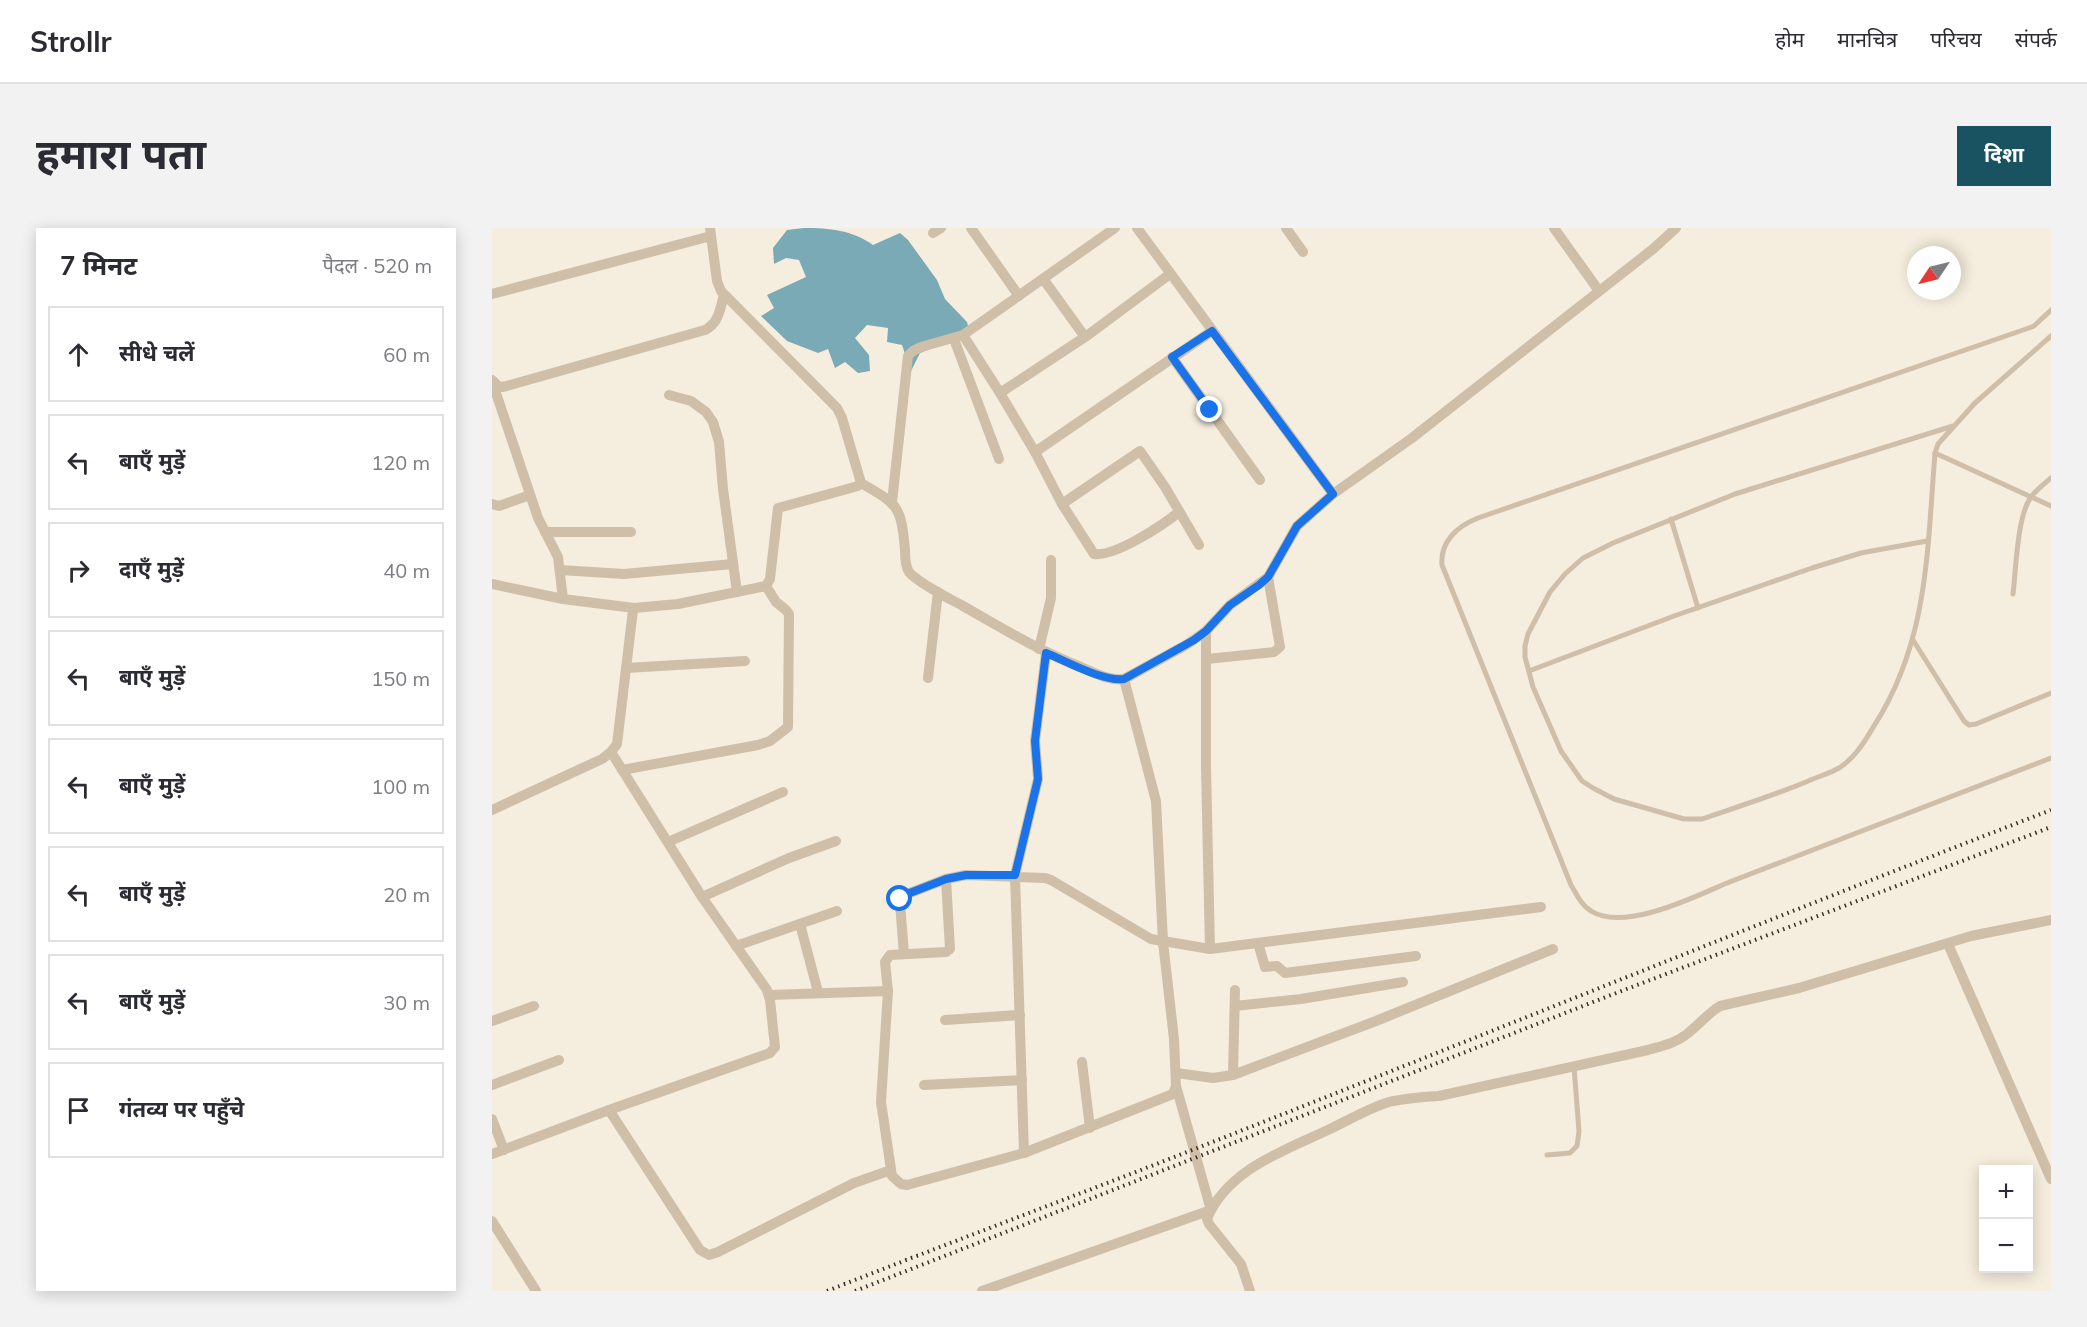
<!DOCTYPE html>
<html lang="hi">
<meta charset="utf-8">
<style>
body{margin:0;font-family:Mulish,"Noto Sans Devanagari",sans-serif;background:#f2f2f3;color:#2b2b33}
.controls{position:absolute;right:18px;bottom:18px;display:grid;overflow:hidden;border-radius:0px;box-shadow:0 3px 15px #0003}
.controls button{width:54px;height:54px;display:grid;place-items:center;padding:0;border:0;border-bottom:2px solid #e1e1e2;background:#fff;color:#2b2b33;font:30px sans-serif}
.compass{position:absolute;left:1415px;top:18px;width:54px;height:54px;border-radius:50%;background:#fff;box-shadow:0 3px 15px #0003;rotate:235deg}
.stop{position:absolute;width:18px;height:18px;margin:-14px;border:4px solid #1a73e8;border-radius:50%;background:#fff}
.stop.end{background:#1a73e8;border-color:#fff;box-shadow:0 2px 6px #0008}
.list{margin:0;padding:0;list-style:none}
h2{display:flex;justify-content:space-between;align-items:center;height:78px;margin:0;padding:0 24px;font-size:26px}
h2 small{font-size:20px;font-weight:400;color:#7c7c81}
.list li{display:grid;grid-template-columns:39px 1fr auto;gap:18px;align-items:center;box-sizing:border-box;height:96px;margin:0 12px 12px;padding:0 12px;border:2px solid #e1e1e2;border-radius:0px}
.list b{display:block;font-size:22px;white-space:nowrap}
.list em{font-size:20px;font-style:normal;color:#7c7c81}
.icon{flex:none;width:33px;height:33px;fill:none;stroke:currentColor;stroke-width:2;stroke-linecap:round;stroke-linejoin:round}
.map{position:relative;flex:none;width:1559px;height:1063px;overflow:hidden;border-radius:0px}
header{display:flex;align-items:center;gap:36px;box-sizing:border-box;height:84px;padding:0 30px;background:#fff;border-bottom:2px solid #e1e1e2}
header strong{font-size:28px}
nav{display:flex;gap:33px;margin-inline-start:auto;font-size:21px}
.intro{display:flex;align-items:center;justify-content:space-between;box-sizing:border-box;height:144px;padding:0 36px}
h1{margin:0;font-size:42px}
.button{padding:15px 27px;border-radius:0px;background:#195261;color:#fff;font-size:21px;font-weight:700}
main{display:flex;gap:36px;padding:0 36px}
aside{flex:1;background:#fff;border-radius:0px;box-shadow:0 3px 15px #0003}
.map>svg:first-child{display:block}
</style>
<header>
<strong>Strollr</strong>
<nav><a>होम</a><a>मानचित्र</a><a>परिचय</a><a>संपर्क</a></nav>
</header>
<div class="intro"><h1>हमारा पता</h1><a class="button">दिशा</a></div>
<main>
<aside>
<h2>7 मिनट<small>पैदल · 520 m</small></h2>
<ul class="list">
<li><svg class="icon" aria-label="ahead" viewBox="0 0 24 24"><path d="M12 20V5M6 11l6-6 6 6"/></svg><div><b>सीधे चलें</b></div><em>60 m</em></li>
<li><svg class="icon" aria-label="left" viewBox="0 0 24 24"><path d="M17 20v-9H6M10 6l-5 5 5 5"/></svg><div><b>बाएँ मुड़ें</b></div><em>120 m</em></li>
<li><svg class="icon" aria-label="right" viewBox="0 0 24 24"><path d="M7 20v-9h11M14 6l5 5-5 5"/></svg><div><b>दाएँ मुड़ें</b></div><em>40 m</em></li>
<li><svg class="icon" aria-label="left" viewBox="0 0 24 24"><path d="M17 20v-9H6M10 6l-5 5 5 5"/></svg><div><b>बाएँ मुड़ें</b></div><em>150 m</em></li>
<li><svg class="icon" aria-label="left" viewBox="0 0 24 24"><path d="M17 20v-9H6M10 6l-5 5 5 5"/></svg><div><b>बाएँ मुड़ें</b></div><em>100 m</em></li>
<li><svg class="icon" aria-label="left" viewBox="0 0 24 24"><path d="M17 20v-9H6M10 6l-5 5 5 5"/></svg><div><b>बाएँ मुड़ें</b></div><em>20 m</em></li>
<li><svg class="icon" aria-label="left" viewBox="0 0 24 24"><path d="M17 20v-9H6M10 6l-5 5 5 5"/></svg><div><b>बाएँ मुड़ें</b></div><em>30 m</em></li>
<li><svg class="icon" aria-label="arrive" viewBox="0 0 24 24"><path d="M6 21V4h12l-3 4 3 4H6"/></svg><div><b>गंतव्य पर पहुँचे</b></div></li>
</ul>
</aside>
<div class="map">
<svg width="1559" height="1063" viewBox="0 0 1559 1063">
<rect width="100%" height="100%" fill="#f5eddd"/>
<path fill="#79aab5" d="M 312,0 C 337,0 360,2 381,17 L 408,5 L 416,12 L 445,52 L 453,71 L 475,94 L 478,105 L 428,125 L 419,143 L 410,117 L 395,114 L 396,100 L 375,97 L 363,110 L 377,127 L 378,143 L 366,145 L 353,134 L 343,140 L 336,121 L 326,125 L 295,113 L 269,88 L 282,80 L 275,67 L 314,49 L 307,32 L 294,30 L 282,36 L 281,20 L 295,2 Z"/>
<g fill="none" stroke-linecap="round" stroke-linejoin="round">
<g stroke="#cfbfa8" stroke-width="5">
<path d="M 1559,82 L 1542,98 L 1534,101 L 986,290 C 966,298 948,313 950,337 L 1079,657 C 1085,667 1089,677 1099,683 C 1132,704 1202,669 1235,655 L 1559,530"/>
<path d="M 1461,198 L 1243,266 L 1121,315 L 1091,330 L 1073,346 L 1058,364 L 1036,406 L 1033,418 L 1033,429 L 1041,459 L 1069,523 L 1090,553 L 1101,560 L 1122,571 L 1192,591 L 1210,591 C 1245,579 1280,568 1314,554 C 1324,549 1337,546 1347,540 C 1363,530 1373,513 1382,498 C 1437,412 1435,322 1443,225 L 1446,216 L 1483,175 L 1559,108"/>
<path d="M 1443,225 L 1559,278"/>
<path d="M 1179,291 L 1206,380"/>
<path d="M 1521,366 C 1524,342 1525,288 1539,269 C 1544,262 1552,256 1559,250"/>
<path d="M 1421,412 L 1472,493 L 1477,497 L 1484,496 L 1559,465"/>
<path d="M 1037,443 L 1182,388 L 1320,340 L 1369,325 L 1435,313"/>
<path d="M 1055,927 L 1078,925 L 1085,918 L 1087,903 L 1082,839"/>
</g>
<g stroke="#cfbfa8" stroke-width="10">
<path d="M 479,0 L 527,68"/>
<path d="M 645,0 L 841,266"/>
<path d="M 794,0 L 811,24"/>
<path d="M 1062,0 L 1107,63"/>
<path d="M 441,5 L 449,0"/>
<path d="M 552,52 L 593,109"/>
<path d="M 0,66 L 219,8"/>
<path d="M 471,107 L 508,165 L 543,224 L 570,276 L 602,326 C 623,329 671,297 687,284"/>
<path d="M 462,111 L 507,231"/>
<path d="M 680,129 L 768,252"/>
<path d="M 0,152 L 6,158 L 11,159 L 213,102 C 227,95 228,81 232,67"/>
<path d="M 0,153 L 46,290 L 66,329 L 71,371"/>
<path d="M 508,165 L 596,107 L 678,46"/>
<path d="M 177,167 L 199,173 L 214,184 L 221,194 L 227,214 L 231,261 L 245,364"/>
<path d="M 543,224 L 720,103"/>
<path d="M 369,255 C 407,277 409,278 413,322 C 413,329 413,338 417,344 C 426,355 458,371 471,378 C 510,400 547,423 589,439 C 603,445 617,453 632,451 L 694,417 L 714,403"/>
<path d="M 400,274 L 416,128 L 421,123 L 429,119 L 471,107 L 623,0"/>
<path d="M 0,276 L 7,278 L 38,267"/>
<path d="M 570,276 L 648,223 L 673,259 L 707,317"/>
<path d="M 53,304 L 139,304"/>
<path d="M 68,342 L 132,346 L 241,336"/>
<path d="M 0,356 L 71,371 L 142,380"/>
<path d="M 547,421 L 559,370 L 559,332"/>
<path d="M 715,431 L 782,424 L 788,419 L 776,349"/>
<path d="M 134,440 L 253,433"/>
<path d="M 436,450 L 446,364"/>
<path d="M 130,542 L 266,517 L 278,513 L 296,499 L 297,386 L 294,382 L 284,374 L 274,358"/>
<path d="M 0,582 L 110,531 L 119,524 L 125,516 L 141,382 L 142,380 L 186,376 L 274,358 L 278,351 L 286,280 L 366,258 L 369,255 L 350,190 L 345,180 L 229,63 L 225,53 L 218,0"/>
<path d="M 176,614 L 291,564"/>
<path d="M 454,651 L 458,721 L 454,724 L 398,727 L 393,734 L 396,763 L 389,874 L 400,948 L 409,956 L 415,957 L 532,925 L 681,866 L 684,858 L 682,811 L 671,714 L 664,573 L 632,451"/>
<path d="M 210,669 L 297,630 L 344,613"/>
<path d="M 1049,679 L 718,721 L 714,539 L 714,403 L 738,377 L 776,349 L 805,298 L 841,266 L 920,210 L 1161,21 L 1184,0"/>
<path d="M 308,696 L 326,764"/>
<path d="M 766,715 L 773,739 L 785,738 L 793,745 L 924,728"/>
<path d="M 1456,716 L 1559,951"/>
<path d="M 244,718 L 345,683"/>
<path d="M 412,726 L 408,675 L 410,668 L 454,651 L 474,647 L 553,650 L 559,652 L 659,711 L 718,721"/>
<path d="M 277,767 L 396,763"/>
<path d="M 743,778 L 809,771 L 911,754"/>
<path d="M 453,792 L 528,787"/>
<path d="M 0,793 L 42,778"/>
<path d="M 590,834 L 598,900"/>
<path d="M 684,845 L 721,850 L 741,847 L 884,793 L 1061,721"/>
<path d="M 741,847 L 743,762"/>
<path d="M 0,857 L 67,832"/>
<path d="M 432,857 L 530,852"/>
<path d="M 117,882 L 208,1022 L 217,1027 L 226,1024 L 362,955 L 399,942"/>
<path d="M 0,891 L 12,922"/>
<path d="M 532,925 L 523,647 L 546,551 L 543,513 L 554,425"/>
<path d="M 0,926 L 117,882 L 278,825 L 283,819 L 278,772 L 275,762 L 210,669 L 119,524"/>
<path d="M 0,993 L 44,1063"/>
<path d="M 490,1063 L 719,982 L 684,858"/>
<path d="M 758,1063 L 749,1036 L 717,996 L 715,991 C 735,941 794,922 838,901 C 857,892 877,880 897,874 C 914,870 930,869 947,868 L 1156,822 C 1169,818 1184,815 1195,806 C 1207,797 1215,786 1228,778 L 1307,760 L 1479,708 L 1559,692"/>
</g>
<g stroke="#3b3129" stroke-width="4" stroke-dasharray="1.5 4.5" stroke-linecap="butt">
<path d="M 335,1063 C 464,1012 594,964 723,913 C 1002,803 1279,690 1559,582"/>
<path d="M 363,1063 L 1119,767 L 1559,599"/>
</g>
</g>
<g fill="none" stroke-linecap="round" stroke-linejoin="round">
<path stroke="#1a73e8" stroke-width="8" d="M 408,671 L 410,668 L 454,651 L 474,647 L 523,647 L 546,551 L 543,513 L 554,425 C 574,433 611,454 632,451 L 702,412 L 714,403 L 738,377 L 767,357 L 776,349 L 805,298 L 841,266 L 720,103 L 680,129 L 718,182"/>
</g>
</svg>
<div class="controls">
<button>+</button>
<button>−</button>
</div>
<svg class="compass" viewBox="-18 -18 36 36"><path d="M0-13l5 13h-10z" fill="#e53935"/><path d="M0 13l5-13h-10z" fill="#7c7c81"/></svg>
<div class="stop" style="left:408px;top:671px"></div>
<div class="stop end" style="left:718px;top:182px"></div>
</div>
</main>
